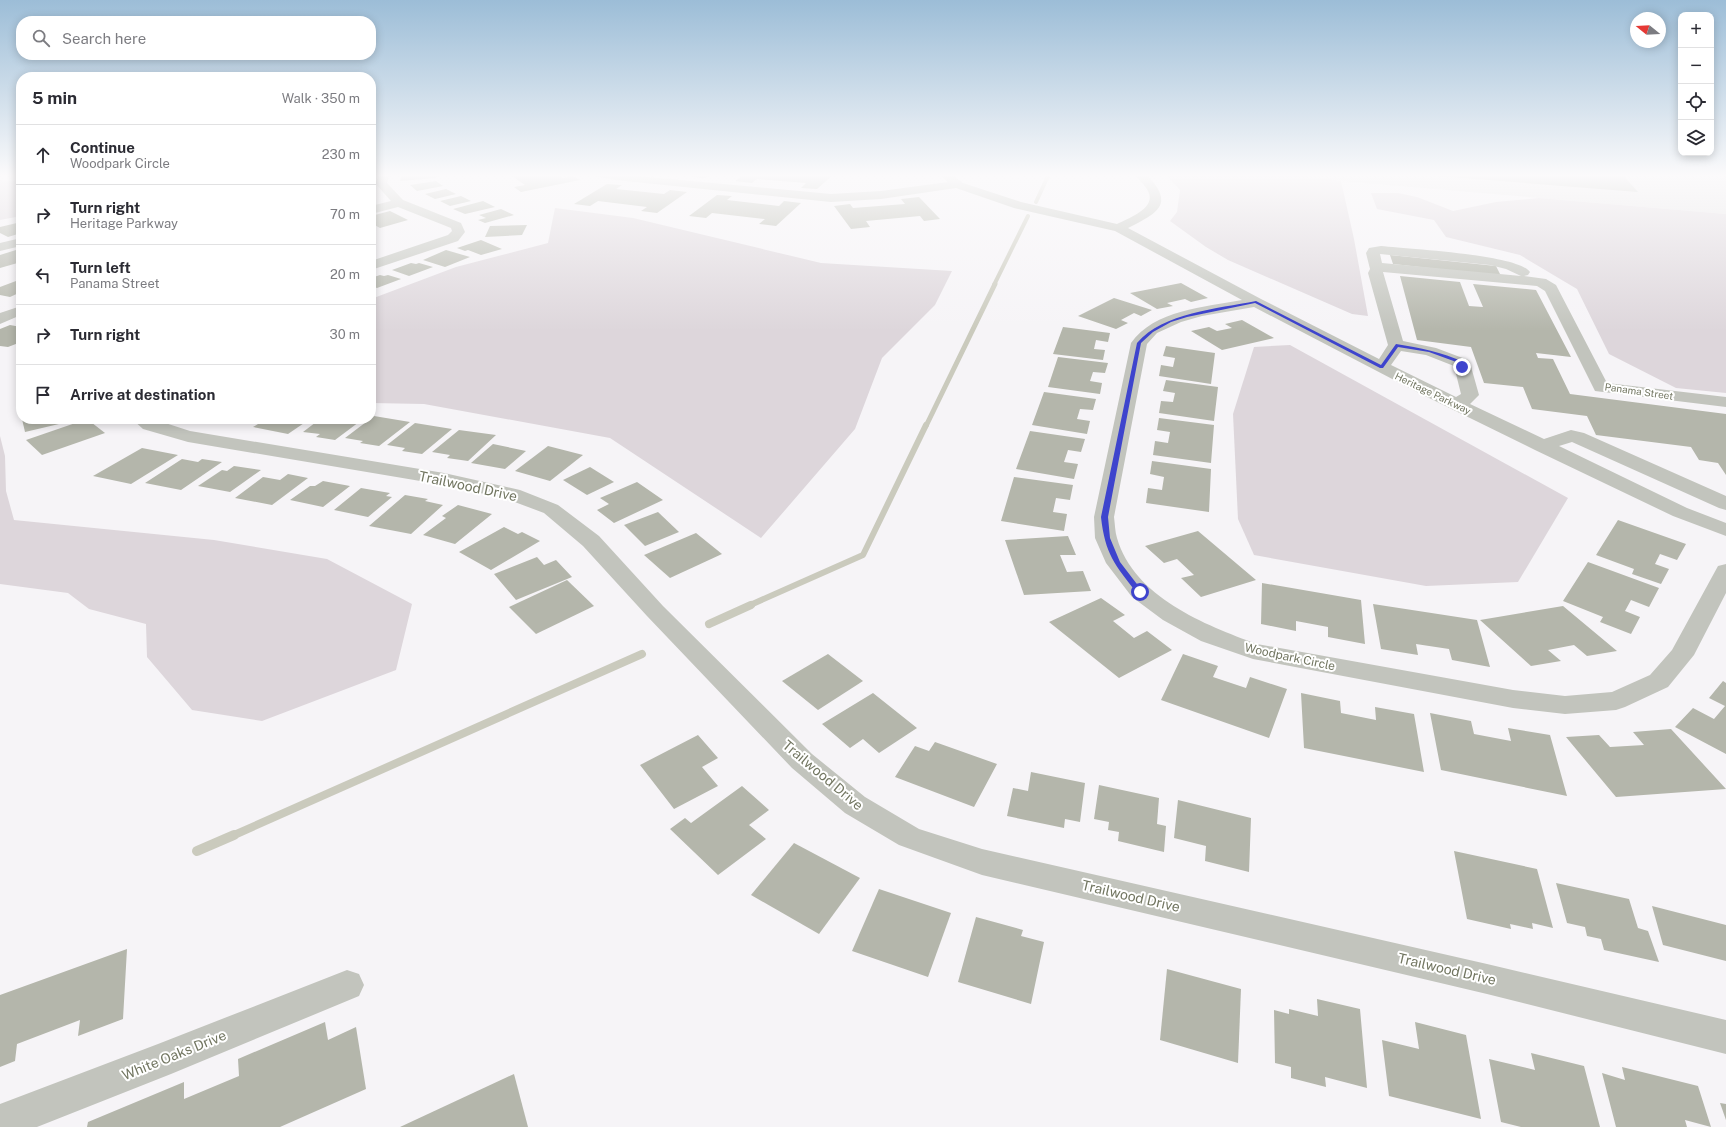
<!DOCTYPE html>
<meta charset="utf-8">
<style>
body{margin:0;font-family:"Public Sans",sans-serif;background:#f2f2f3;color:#2b2b33}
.controls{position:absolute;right:12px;top:12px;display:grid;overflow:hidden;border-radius:8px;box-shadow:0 2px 10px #0003}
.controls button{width:36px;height:36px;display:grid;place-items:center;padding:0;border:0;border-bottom:1px solid #e1e1e2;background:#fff;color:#2b2b33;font:20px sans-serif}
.compass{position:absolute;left:1630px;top:12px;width:36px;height:36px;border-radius:50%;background:#fff;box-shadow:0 2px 10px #0003;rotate:288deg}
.stop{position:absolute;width:12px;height:12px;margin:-9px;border:3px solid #3e44cd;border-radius:50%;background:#fff}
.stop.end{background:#3e44cd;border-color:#fff;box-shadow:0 1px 4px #0008}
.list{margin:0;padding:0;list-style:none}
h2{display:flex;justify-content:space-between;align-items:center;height:52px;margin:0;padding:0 16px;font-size:17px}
h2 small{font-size:13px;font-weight:400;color:#7c7c81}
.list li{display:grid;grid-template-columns:26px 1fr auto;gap:12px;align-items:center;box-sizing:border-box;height:60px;padding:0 16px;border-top:1px solid #e1e1e2}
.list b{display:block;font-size:15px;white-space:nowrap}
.list p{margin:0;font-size:13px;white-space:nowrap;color:#7c7c81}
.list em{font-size:13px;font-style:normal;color:#7c7c81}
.icon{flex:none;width:22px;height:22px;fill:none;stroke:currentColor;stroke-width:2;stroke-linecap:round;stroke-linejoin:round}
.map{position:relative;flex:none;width:1726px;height:1127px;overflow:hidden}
.search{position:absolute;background:#fff;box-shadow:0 2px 10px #0003;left:16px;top:16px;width:360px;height:44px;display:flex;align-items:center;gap:10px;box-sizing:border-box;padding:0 14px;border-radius:16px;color:#7c7c81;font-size:15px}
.panel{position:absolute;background:#fff;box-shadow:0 2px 10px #0003;left:16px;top:72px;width:360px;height:352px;border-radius:16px}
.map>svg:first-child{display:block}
</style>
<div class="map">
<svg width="1726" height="1127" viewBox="0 0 1726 1127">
<rect width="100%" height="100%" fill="#f6f4f7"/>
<path fill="#e6e5e5" d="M 1252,174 L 1726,174 L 1726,214 L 1341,181 Z"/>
<g fill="#ddd6db">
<path d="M 1165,174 L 1288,174 L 1341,181 L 1354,239 L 1368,316 L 1352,314 L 1228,260 L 1206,247 L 1170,221 L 1177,212 L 1180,190 Z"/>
<path d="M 0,180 L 21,181 L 21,216 L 0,220 Z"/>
<path d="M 1371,193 L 1398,193 L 1417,197 L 1453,211 L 1496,202 L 1539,198 L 1726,214 L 1726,393 L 1676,388 L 1609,354 L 1577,289 L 1520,255 L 1446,237 L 1434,220 L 1377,209 Z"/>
<path d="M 555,208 L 633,218 L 821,263 L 952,271 L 935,305 L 882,358 L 855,429 L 761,538 L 610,438 L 424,404 L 371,403 L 371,299 L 456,267 L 548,243 Z"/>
<path d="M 1290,345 L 1568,498 L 1518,582 L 1426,586 L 1254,555 L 1238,519 L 1233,414 L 1254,347 Z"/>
<path d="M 0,436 L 5,456 L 6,491 L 14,520 L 214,540 L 327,559 L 412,604 L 396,670 L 262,721 L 192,710 L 147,657 L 146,624 L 89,609 L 68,593 L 0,584 Z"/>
</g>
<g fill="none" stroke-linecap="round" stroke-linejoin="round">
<g stroke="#cacabd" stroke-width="4">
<path d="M 1036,202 L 1049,174"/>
<path d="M 994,285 L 1028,216"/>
</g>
<path stroke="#cacabd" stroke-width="5" d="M 926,426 L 995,284"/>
<path stroke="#cacabd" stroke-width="6" d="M 748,606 L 863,555 L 926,425"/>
<g stroke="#cacabd" stroke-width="8">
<path d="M 709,624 L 751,605"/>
<path d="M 232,836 L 642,654"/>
</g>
<path stroke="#cacabd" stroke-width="10" d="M 197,851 L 234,835"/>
</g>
<g fill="#b4b6ab">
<path d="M 403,174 L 438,174 L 436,178 L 400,181 Z"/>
<path d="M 509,174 L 556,174 L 563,178 L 573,176 L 580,180 L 521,192 L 514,187 L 525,185 Z"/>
<path d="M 696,174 L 712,174 L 705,178 L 691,177 Z"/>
<path d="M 745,174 L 834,174 L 817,189 L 801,188 L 806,183 L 757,179 L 752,183 L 735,181 Z"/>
<path d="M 1425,174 L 1622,174 L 1638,192 L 1425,175 Z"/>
<path d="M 436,181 L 443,186 L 417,191 L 410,185 Z"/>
<path d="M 607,184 L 622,185 L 616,189 L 664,194 L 670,190 L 687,192 L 657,213 L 641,211 L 647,207 L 598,201 L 590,206 L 574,204 Z"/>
<path d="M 446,189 L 456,194 L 435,199 L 425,194 Z"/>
<path d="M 717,195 L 732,196 L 727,200 L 779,206 L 784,201 L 801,203 L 776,226 L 759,224 L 765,219 L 712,213 L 706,218 L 689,216 Z"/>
<path d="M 461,196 L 471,201 L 450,206 L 440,201 Z"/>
<path d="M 919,197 L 940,219 L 924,221 L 920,216 L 866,221 L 870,227 L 851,229 L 834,206 L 850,204 L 853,208 L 905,204 L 901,199 Z"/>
<path d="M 483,201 L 495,207 L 465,214 L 453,209 Z"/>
<path d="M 501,209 L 514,215 L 485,223 L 478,220 L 486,218 L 479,215 Z"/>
<path d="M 390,211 L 408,220 L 380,228 L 371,223 L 371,216 Z"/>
<path d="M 21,222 L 21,233 L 8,237 L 0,233 L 0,227 Z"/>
<path d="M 527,225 L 522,235 L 485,237 L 490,226 Z"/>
<path d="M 481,240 L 502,249 L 481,255 L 468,250 L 465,251 L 457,248 Z"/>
<path d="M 16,250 L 21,251 L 21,262 L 0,268 L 0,255 Z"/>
<path d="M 446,250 L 470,257 L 445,267 L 423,260 Z"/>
<path d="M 1390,255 L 1496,266 L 1501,276 L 1393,264 Z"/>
<path d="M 411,263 L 416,264 L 419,263 L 433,267 L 409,276 L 392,270 Z"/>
<path d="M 380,275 L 384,276 L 388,275 L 401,279 L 377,288 L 371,286 L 371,278 Z"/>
<path d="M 1400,276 L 1460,282 L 1469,306 L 1483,307 L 1473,284 L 1536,290 L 1571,357 L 1536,353 L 1538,358 L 1553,359 L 1570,394 L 1726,414 L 1726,475 L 1718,463 L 1699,460 L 1691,447 L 1596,435 L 1587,416 L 1532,409 L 1523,387 L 1484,383 L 1471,347 L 1417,340 Z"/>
<path d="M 16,281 L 21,281 L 21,292 L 10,297 L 0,295 L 0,287 Z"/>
<path d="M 1181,283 L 1208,298 L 1191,302 L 1185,299 L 1167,303 L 1173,306 L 1157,309 L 1130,293 Z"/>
<path d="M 1114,298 L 1152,310 L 1141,316 L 1134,313 L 1121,320 L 1128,323 L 1116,329 L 1078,316 Z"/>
<path d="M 1242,320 L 1274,338 L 1222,350 L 1191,331 L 1209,327 L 1217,331 L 1232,328 L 1225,324 Z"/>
<path d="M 10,325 L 21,327 L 21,342 L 8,347 L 0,346 L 0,329 Z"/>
<path d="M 1063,327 L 1110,333 L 1108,342 L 1096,340 L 1094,349 L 1105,350 L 1103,360 L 1053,354 Z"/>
<path d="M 1166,346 L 1215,353 L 1211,384 L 1159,376 L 1161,365 L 1173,367 L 1175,358 L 1163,356 Z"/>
<path d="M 1058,357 L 1108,363 L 1105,373 L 1093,372 L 1090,381 L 1102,383 L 1100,394 L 1048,387 Z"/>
<path d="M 1166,380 L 1218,387 L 1214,421 L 1159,413 L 1161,401 L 1173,402 L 1175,393 L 1163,391 Z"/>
<path d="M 1044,392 L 1096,399 L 1093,410 L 1080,409 L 1077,419 L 1090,421 L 1087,434 L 1032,425 Z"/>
<path d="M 374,416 L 410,422 L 379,446 L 360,443 L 363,441 L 345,438 Z"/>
<path d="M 1159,418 L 1214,425 L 1211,463 L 1153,455 L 1155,441 L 1168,443 L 1170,432 L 1157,430 Z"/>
<path d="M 22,419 L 76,419 L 76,420 L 25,432 Z"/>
<path d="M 87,419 L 105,433 L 42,455 L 26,440 Z"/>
<path d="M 266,419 L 310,419 L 288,434 L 253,427 Z"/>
<path d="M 320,419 L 363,419 L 335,440 L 316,437 L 320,434 L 303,432 Z"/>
<path d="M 415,423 L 452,429 L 422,454 L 402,451 L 405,448 L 387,445 Z"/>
<path d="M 459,430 L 496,435 L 468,461 L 447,458 L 450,455 L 432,452 Z"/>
<path d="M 1030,431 L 1085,439 L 1081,452 L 1068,450 L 1064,462 L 1078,464 L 1074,479 L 1016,469 Z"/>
<path d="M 493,444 L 526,451 L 505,469 L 471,463 Z"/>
<path d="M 548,446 L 583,455 L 550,481 L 515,471 Z"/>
<path d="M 142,448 L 178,455 L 131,484 L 93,476 Z"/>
<path d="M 182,459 L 198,462 L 202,459 L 222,462 L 181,490 L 145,483 Z"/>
<path d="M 1152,461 L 1211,469 L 1209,512 L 1146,503 L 1148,488 L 1162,490 L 1164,477 L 1150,474 Z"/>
<path d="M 234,466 L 261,470 L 230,492 L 198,486 L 222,470 L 227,471 Z"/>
<path d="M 590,467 L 614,482 L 587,495 L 563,480 Z"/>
<path d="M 288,474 L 308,478 L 272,505 L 235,498 L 263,477 L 280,480 Z"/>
<path d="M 1014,477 L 1073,485 L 1070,500 L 1056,498 L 1053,512 L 1067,514 L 1064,531 L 1001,521 Z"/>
<path d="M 323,481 L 350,486 L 323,507 L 290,500 L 310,486 L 315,486 Z"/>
<path d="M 637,482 L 663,500 L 614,523 L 597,510 L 609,504 L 600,498 Z"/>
<path d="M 361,488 L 390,493 L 386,496 L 392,497 L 368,517 L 334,510 Z"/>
<path d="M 405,495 L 428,499 L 425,501 L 443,505 L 411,534 L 369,526 Z"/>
<path d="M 458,505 L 492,514 L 455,544 L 423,535 L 446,518 L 442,516 Z"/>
<path d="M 658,512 L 679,532 L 645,546 L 624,525 Z"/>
<path d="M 1618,520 L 1686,544 L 1677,560 L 1660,554 L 1655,564 L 1669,569 L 1661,584 L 1632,574 L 1634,569 L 1596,555 Z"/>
<path d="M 504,527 L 518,534 L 522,532 L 540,541 L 491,570 L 459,552 Z"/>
<path d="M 1198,531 L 1256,580 L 1201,597 L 1181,578 L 1194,575 L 1177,559 L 1164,563 L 1145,546 Z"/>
<path d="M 696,533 L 722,554 L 670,578 L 644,555 Z"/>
<path d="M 1068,536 L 1076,555 L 1060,555 L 1067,572 L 1083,571 L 1091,591 L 1024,595 L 1005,540 Z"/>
<path d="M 537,557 L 544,565 L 556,560 L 572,577 L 516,600 L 494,574 Z"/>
<path d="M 1588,562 L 1659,588 L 1649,607 L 1631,600 L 1625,611 L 1640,617 L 1631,634 L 1600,622 L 1603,617 L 1563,601 Z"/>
<path d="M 567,580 L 594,606 L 536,634 L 509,607 Z"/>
<path d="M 1262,583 L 1361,600 L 1365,644 L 1328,637 L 1328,627 L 1296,621 L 1296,631 L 1261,624 Z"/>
<path d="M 1101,598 L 1125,615 L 1113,621 L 1134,638 L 1147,631 L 1172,650 L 1119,678 L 1049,622 Z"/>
<path d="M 1373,604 L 1477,620 L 1490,667 L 1452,660 L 1449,649 L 1416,644 L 1418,655 L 1381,649 Z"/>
<path d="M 1563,606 L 1617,651 L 1587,656 L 1574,645 L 1548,650 L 1561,661 L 1531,666 L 1480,620 Z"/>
<path d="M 828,654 L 863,681 L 818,710 L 782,681 Z"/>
<path d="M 1183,654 L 1218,666 L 1213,677 L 1246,688 L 1250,677 L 1287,689 L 1269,738 L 1161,700 Z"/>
<path d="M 1723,681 L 1726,683 L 1726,754 L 1675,727 L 1693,708 L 1714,719 L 1725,706 L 1709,698 Z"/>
<path d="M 873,693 L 917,728 L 879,753 L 863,739 L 850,748 L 822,724 Z"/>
<path d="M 1301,693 L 1340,701 L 1341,713 L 1376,720 L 1375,707 L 1414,714 L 1424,772 L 1304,748 Z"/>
<path d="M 1430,713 L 1471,721 L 1474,734 L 1511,741 L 1508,728 L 1550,735 L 1567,796 L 1441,770 Z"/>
<path d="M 1671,729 L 1726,789 L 1616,797 L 1566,737 L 1599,735 L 1610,747 L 1644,745 L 1633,732 Z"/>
<path d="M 698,735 L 718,758 L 702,767 L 718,786 L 674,809 L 640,765 Z"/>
<path d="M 935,742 L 997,764 L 974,807 L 895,777 L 915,746 L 929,751 Z"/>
<path d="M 1031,772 L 1085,783 L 1080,822 L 1065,819 L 1064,828 L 1007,816 L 1013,788 L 1028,791 Z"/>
<path d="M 1099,785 L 1159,798 L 1157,824 L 1166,826 L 1164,852 L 1118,841 L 1119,832 L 1108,830 L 1109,822 L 1094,819 Z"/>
<path d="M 742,786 L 769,810 L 749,825 L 766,839 L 718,875 L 670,829 L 685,818 L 691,823 Z"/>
<path d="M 1178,800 L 1251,818 L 1249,872 L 1205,861 L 1206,846 L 1174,838 Z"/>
<path d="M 794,843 L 860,878 L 819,934 L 751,895 Z"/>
<path d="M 1454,851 L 1537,869 L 1553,928 L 1532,923 L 1533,929 L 1510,924 L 1511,929 L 1467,919 Z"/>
<path d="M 1556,883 L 1629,899 L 1638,928 L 1648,931 L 1659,962 L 1604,950 L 1601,939 L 1587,936 L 1585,927 L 1567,923 Z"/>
<path d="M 879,889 L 951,913 L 928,977 L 852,951 Z"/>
<path d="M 1652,906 L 1726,925 L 1726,961 L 1663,945 Z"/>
<path d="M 976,917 L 1023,930 L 1021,936 L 1044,942 L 1031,1004 L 958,982 Z"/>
<path d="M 127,949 L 123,1019 L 78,1036 L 80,1020 L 17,1044 L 15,1061 L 0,1067 L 0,995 Z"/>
<path d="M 1167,969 L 1241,989 L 1238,1063 L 1160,1040 Z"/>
<path d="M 1317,999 L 1360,1009 L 1367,1088 L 1325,1077 L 1326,1087 L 1291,1078 L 1291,1067 L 1275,1063 L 1274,1010 L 1289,1014 L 1289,1009 L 1318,1016 Z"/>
<path d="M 325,1022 L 328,1040 L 356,1027 L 366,1089 L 280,1127 L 87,1127 L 88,1122 L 184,1082 L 184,1099 L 239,1076 L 238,1059 Z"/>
<path d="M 1415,1022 L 1466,1035 L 1481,1119 L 1389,1096 L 1382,1040 L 1419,1049 Z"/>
<path d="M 1531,1053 L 1584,1066 L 1600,1127 L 1521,1127 L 1501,1122 L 1489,1059 L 1535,1070 Z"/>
<path d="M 1622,1067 L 1698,1086 L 1711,1127 L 1685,1120 L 1687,1127 L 1616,1127 L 1602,1073 L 1625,1080 Z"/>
<path d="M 514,1074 L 528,1127 L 400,1127 Z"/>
<path d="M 1720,1103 L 1726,1104 L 1726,1120 Z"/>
</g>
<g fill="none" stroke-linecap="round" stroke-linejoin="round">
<g fill="#c2c4bd" fill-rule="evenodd">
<path d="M 380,174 L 390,174 L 387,183 L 403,200 L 461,223 L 465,232 L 458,241 L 371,270 L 371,261 L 448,235 L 452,231 L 451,228 L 398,207 L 371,214 L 371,206 L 391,201 L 375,183 Z"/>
<path d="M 592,174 L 616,174 L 831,194 L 881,191 L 948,182 L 938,174 L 951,174 L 963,183 L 1021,202 L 1117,224 C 1129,218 1157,208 1148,191 C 1145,185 1139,180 1134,174 L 1146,174 C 1175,204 1159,212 1128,228 L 1261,299 L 1379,359 L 1388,345 L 1368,273 L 1370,269 L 1366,253 L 1369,248 L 1381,246 C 1407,249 1517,254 1530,272 L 1528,275 L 1524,276 L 1546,279 L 1556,285 L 1607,383 L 1726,397 L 1726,407 L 1595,391 L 1545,291 L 1537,286 L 1383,272 L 1403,341 L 1436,348 L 1468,360 L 1470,363 L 1479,395 L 1470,404 L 1544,439 L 1571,430 L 1584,433 L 1726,496 L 1726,510 L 1719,508 L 1572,442 L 1559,446 L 1687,508 L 1726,523 L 1726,536 L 1673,516 L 1535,450 L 1421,394 L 1254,307 L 1202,316 L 1181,322 L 1157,333 L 1147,344 L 1114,517 C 1115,524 1115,532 1117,538 C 1134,597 1205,625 1257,644 L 1513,690 L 1565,696 L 1612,692 L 1650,675 L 1672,650 L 1718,566 L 1726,564 L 1726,593 L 1694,655 L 1668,687 L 1625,707 L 1616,710 L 1565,714 L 1513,708 L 1253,659 L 1201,641 L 1163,620 L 1132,597 L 1106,563 L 1095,538 L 1094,517 L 1131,343 C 1154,310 1205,307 1242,300 L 1115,231 L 1014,208 L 956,188 L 881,199 L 831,202 L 616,180 L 594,176 ZM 1380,254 L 1490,265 L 1506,269 L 1521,276 L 1382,263 ZM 1401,351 L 1426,355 L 1454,366 L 1461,394 L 1456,397 L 1391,365 Z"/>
<path d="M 21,238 L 21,246 L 0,251 L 0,243 Z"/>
<path d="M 21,306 L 21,315 L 0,324 L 0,313 Z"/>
<path d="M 132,419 L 153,419 L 190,431 L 444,473 L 520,490 L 558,505 L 599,536 L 663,606 L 812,754 L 865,797 L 919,829 L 982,849 L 1487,964 L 1726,1020 L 1726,1054 L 1487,994 L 982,875 L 899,845 L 845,813 L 792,768 L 647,616 L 583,546 L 544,513 L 507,499 L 444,485 L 188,442 L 143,429 Z"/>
<path d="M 347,970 L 359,974 L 364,985 L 359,996 L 171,1074 L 37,1127 L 0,1127 L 0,1104 L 158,1044 Z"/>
</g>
</g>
<linearGradient id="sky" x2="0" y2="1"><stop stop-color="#9cbdd7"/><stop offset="0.53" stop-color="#fbfafb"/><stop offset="1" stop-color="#fbfafb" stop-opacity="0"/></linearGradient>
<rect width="1726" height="331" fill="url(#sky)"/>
<path fill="#3e44cd" d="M 1256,301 L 1381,365 L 1396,344 C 1420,348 1442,352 1463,362 L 1465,367 L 1460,368 L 1459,363 L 1429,352 L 1398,347 L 1383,368 L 1380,368 L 1255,303 L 1187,317 L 1171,322 L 1153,332 L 1141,343 L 1108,517 L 1110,538 L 1120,562 L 1143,592 L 1137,593 C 1115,565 1105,554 1101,517 L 1137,343 C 1164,312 1217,309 1256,301 Z"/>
<g text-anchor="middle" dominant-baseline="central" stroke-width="4" stroke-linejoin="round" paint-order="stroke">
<g font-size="10" fill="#727661" stroke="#fff">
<text transform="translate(1639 391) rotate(8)">Panama Street</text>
<text transform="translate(1433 393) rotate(26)">Heritage Parkway</text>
</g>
<g font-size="12" fill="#727661" stroke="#fff">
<text transform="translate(1290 657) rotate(12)">Woodpark Circle</text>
</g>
<g font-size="14" fill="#727661" stroke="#fff">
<text transform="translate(468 486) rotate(12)">Trailwood Drive</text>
<text transform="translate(823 775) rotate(40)">Trailwood Drive</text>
<text transform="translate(1131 896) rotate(13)">Trailwood Drive</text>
<text transform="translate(1447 969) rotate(13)">Trailwood Drive</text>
<text transform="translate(174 1055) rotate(-22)">White Oaks Drive</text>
</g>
</g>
</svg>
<div class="controls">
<button>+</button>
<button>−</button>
<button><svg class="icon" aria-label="locate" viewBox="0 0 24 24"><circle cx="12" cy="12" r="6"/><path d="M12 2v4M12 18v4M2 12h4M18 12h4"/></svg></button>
<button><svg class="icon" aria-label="layers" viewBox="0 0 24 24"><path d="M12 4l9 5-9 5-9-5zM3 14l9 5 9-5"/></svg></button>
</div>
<svg class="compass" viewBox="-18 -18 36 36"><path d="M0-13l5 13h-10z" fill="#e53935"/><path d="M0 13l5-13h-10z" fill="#7c7c81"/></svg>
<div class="stop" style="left:1140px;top:592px"></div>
<div class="stop end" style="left:1462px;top:367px"></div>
<div class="search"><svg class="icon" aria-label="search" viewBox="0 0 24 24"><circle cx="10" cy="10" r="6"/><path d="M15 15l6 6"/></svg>Search here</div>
<section class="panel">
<h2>5 min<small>Walk · 350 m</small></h2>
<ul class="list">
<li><svg class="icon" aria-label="ahead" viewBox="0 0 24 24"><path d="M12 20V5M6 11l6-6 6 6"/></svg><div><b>Continue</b><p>Woodpark Circle</p></div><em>230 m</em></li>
<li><svg class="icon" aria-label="right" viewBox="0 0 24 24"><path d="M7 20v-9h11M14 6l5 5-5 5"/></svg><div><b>Turn right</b><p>Heritage Parkway</p></div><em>70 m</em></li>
<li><svg class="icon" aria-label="left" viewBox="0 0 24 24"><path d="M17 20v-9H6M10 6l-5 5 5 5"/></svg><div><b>Turn left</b><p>Panama Street</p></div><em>20 m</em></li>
<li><svg class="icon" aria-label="right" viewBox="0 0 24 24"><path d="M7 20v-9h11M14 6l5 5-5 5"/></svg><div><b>Turn right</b></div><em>30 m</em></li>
<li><svg class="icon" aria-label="arrive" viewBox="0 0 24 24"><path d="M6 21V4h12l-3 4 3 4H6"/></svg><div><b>Arrive at destination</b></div></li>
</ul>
</section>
</div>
